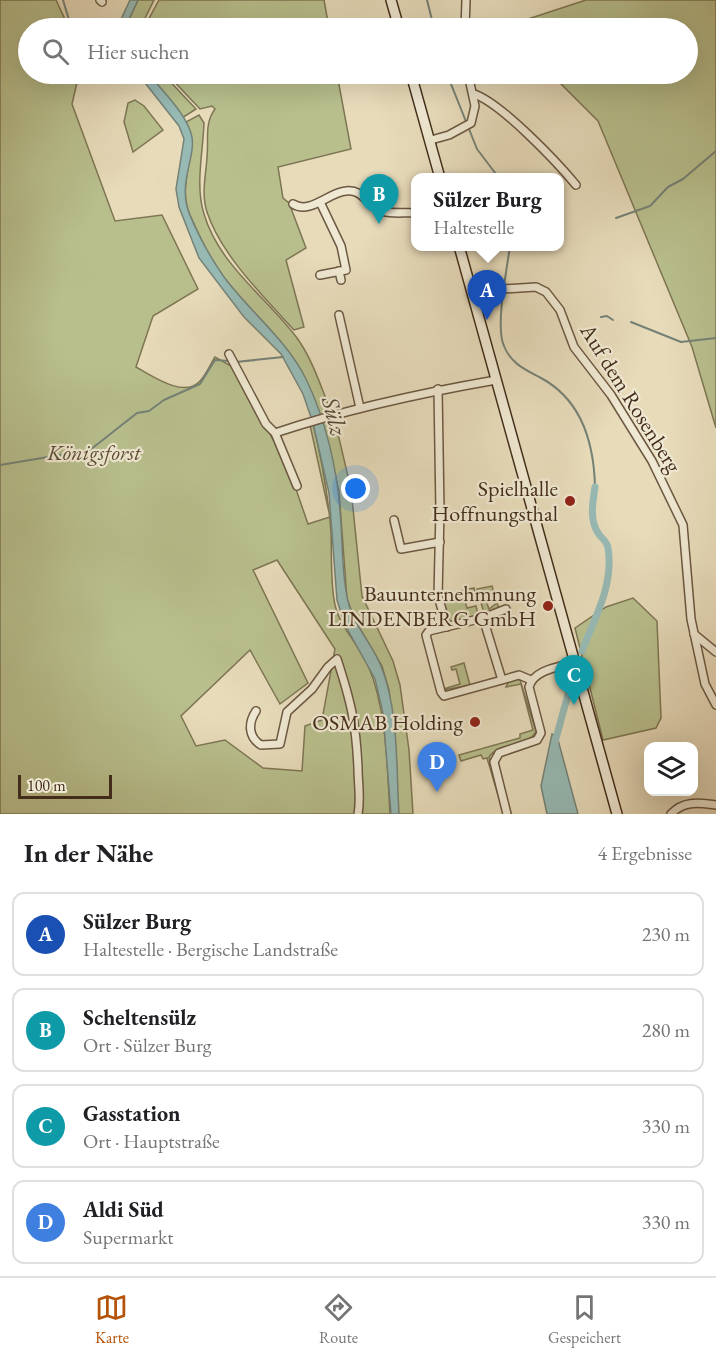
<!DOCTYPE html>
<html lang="de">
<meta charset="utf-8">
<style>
body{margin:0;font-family:"EB Garamond",serif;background:#f6f6f6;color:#202124}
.controls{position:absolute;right:18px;bottom:18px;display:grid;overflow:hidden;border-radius:12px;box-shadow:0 6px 24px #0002}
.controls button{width:54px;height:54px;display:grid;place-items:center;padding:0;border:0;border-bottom:2px solid #e0e0e0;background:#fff;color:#202124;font:30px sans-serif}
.scale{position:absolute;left:18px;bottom:15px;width:94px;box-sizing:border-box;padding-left:6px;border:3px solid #432d1a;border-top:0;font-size:16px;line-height:21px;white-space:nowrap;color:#432d1a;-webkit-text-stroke:4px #efe8d2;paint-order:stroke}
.you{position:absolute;left:356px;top:489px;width:21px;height:21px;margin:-15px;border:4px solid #fff;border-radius:50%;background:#1a73e8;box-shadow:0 0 0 9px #1a73e833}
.badge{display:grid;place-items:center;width:39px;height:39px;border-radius:50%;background:#b45309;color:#fff;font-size:20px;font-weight:700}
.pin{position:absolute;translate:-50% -50px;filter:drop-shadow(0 2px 3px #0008)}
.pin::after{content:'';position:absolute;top:32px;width:21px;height:18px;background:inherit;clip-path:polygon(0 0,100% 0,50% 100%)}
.popup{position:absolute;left:411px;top:173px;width:153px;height:78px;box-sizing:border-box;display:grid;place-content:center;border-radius:12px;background:#fff;filter:drop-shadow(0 2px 4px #0005);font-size:20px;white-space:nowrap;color:#757577}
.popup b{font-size:22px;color:#202124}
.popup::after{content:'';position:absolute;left:50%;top:100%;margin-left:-12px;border:12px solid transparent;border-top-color:#fff}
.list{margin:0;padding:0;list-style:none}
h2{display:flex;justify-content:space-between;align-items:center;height:78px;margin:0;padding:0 24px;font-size:26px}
h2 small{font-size:20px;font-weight:400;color:#757577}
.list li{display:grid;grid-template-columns:39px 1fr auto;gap:18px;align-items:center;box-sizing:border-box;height:84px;margin:0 12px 12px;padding:0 12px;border:2px solid #e0e0e0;border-radius:12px}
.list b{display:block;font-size:22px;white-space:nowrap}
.list p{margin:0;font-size:20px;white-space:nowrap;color:#757577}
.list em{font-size:20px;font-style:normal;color:#757577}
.icon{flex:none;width:33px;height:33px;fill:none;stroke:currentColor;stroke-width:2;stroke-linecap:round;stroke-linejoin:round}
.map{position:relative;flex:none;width:716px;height:814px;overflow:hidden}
.search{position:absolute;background:#fff;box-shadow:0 6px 24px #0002;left:18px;right:18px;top:18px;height:66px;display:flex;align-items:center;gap:15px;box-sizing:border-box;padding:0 21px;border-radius:33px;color:#757577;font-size:22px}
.sheet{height:462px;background:#fff}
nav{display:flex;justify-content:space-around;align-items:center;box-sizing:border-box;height:84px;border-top:2px solid #e0e0e0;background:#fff;font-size:16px;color:#757577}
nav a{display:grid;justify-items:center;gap:3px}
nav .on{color:#b45309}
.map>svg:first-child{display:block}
</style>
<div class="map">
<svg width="716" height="814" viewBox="0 0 716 814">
<rect width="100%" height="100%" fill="#e7dbba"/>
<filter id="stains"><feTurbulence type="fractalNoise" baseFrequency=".00333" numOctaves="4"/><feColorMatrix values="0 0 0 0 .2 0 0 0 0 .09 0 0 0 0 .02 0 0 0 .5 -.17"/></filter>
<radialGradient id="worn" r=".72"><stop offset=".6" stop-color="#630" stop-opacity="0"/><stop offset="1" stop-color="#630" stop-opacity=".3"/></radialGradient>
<g fill="#b8bf8d" stroke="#7e7654" stroke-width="1.5" fill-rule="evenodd">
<path d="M 0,0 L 56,0 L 69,28 L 28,28 L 28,74 L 79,74 L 72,104 L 115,221 L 162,215 L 198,289 L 153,316 L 136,367 C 151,375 184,399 200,381 C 206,375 210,365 215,357 L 233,367 L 275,443 L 289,469 L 308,524 L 330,517 L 310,425 L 313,424 C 322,460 328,495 331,532 C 332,555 330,582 335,605 C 340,628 359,644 368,665 C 387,710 387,766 390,814 L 0,814 ZM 277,560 L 335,649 L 322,720 L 305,726 L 302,771 L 263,768 L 225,740 L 196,746 L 181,716 L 250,650 L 280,704 L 308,683 L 253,570 Z"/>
<path d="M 138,0 L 154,0 L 140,28 L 125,28 Z"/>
<path d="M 159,0 L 324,0 L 329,28 L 144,28 Z"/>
<path d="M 586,0 L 716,0 L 716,428 L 692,347 L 598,121 L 551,74 L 688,74 L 688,28 L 528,28 L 525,20 Z"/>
<path d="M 149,74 L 163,74 L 196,109 L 182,118 Z"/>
<path d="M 167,74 L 337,74 L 351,149 L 278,167 L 283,198 L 289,203 L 306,248 L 286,260 L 304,327 L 294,330 C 264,297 221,255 207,212 C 201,194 206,175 207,157 C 209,139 204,124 215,109 L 212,106 L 200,109 Z"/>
<path d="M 135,100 L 144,106 L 163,130 L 133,152 L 124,122 L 128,103 Z"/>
<path d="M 199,115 L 204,123 C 203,152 195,186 204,214 C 219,265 267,298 297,338 C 313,360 321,388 332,413 L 320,416 C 299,351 265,329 225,279 C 210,259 200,237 190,215 C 176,183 200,152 186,122 Z"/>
<path d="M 329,419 L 331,423 L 335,421 L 351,489 L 362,596 L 393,661 L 400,685 L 409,750 L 413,814 L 398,814 L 396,751 L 389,690 L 382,666 L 356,622 L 347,599 L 339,491 L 322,421 Z"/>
<path d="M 492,586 L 494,593 L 484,595 L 489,609 L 497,603 L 499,609 L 484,613 L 477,589 Z"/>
<path d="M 474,588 L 476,597 L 465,601 L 467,608 L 476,606 L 478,615 L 449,622 L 442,602 L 459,597 L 461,591 Z"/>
<path d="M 633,598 L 657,621 L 661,718 L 656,728 L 603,740 L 575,628 L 606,607 Z"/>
<path d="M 464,663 L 470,685 L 444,690 L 443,689 L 460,684 L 456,669 L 452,670 L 451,667 Z"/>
<path d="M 516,679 L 520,680 L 536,731 C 529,748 500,741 489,757 L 501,805 L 487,758 L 483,759 L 481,755 L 461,761 L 459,755 L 520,738 L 520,734 L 533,730 L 521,684 L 506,687 L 509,681 Z"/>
</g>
<g fill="#97bab5" stroke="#758277" stroke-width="1.5">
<path d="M 130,0 L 138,0 L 125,28 L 117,28 Z"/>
<path d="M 138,74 L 149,74 C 162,91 184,111 191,133 C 198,155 177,181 189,213 C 198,235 210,257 224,277 C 250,312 286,339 306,379 C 325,418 337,467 340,511 C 343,540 341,572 348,601 C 353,625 372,643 381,666 C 399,711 396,766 399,814 L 391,814 L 383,713 L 375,679 L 345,625 L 337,600 L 329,493 L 313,423 L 303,394 L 281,354 L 244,317 L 199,258 L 179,207 L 176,189 L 184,139 L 179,126 Z"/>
<path d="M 552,734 L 557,736 L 578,814 L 547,814 L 541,786 Z"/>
</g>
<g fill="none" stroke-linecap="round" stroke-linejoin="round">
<g stroke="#758277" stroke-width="2">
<path d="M 63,0 L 69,20 L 78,28"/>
<path d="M 427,0 L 434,28"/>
<path d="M 447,74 L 477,149 L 499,178"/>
<path d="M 616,218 L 650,206 L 668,187 L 683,179 L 716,151"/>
<path d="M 510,246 C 507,269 495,327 504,346 C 511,364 526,370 541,378 C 582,400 594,443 595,487"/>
<path d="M 601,317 L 607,316 L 613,320"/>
<path d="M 631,322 L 681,342 L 716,338"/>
<path d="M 236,362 L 283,357"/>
<path d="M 0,465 L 90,450 L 137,413 L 149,411 L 164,400 L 200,384 L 215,360 L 230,361"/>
</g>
<g stroke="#97bab5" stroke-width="7">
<path d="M 582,651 C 595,617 614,585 608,548 C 607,541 601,538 598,533 C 589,519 593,501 595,487"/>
<path d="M 555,742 L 570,687"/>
</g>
<g stroke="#6c5842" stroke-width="10">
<g id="street">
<path d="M 100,0 L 102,2"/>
<path d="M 465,28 L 466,0"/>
<path d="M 474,94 C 501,103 557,162 576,185"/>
<path d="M 431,140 L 449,135 L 471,123 L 475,106 L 468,74"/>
<path d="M 293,204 C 310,215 329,192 346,191 C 362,189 366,203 377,209 C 388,215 404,212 415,213"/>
<path d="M 339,271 L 341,280"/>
<path d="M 320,275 L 346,270 L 341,246 L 320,202"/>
<path d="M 474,301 L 502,289 L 536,287 L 546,292 L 560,310 L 574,347 L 611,395 L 652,461 L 683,525 L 691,619 L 705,684 L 716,705"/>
<path d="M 339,315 L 360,408"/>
<path d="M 229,354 L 266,424 L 275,433 L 297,486"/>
<path d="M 438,389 L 440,511 L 438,596 L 447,627"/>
<path d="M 275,433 C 347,409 421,393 496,380"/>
<path d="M 394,520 L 401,549 L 440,542"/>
<path d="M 483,618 L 506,609"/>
<path d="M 694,634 L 716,652"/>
<path d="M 502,680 L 444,696 L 441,692 L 426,635 L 429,631 L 483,618 L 502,680 L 519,675 L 531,680"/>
<path d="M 256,711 C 248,723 248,737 261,745 L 280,744 L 287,712 L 312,689 L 328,667 L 337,659 C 351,702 356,723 358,768 C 358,784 361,798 358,814"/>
<path d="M 507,814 L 494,762 L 499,753 L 537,740 L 541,733 L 529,687 C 534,669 560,667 576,662"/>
<path d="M 671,814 C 684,800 699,803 716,805"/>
</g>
</g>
<g stroke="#432d1a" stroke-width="12">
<g id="secondary">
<path d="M 391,0 L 399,28"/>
<path d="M 411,74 L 440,178"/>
<path d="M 459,246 L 617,814"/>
</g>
</g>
<use href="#street" stroke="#efe8d2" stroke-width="7"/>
<use href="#secondary" stroke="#efe8d2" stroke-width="9"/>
</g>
<g fill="#8f2418" stroke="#efe8d2" stroke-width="2">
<circle cx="570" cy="501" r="6"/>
<circle cx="548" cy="606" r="6"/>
<circle cx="475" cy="722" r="6"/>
</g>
<g text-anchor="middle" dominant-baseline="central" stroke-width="4.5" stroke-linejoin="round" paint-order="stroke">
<g font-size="22" fill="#432d1a" stroke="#efe8d2">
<text transform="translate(631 398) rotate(58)">Auf dem Rosenberg</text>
</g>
<g font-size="22" font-style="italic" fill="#5a4a31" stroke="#efe8d2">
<text x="94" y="452">Königsforst</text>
</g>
<g font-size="22" fill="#432d1a" stroke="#efe8d2" text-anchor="end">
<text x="558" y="488">Spielhalle<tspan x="558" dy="25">Hoffnungsthal</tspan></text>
<text x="536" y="593">Bauunternehmnung<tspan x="536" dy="25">LINDENBERG GmbH</tspan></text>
<text x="463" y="722">OSMAB Holding</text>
</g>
<g font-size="24" font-style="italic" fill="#544939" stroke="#efe8d2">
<text transform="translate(335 416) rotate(75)">Sülz</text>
</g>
</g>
<rect width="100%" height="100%" filter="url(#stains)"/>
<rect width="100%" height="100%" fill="url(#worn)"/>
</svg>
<div class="controls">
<button><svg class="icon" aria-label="layers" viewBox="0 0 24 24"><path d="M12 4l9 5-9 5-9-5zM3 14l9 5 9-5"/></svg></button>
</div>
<div class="scale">100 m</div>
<div class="you"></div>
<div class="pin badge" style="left:487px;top:320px;background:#1a4fb4">A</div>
<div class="popup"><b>Sülzer Burg</b>Haltestelle</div>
<div class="pin badge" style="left:379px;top:224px;background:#0f9aa8">B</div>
<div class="pin badge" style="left:574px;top:705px;background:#0f9aa8">C</div>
<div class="pin badge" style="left:437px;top:792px;background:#3f7fe0">D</div>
<div class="search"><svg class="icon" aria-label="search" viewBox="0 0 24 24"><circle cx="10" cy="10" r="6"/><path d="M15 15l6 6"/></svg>Hier suchen</div>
</div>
<section class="sheet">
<h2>In der Nähe<small>4 Ergebnisse</small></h2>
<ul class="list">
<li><span class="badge" style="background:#1a4fb4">A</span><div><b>Sülzer Burg</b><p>Haltestelle · Bergische Landstraße</p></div><em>230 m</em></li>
<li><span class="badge" style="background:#0f9aa8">B</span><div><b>Scheltensülz</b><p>Ort · Sülzer Burg</p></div><em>280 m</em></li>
<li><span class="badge" style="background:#0f9aa8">C</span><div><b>Gasstation</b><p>Ort · Hauptstraße</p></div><em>330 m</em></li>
<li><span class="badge" style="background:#3f7fe0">D</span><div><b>Aldi Süd</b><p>Supermarkt</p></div><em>330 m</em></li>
</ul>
</section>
<nav>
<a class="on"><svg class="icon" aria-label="map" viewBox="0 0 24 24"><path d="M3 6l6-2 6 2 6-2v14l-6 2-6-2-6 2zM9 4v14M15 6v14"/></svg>Karte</a>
<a><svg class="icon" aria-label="directions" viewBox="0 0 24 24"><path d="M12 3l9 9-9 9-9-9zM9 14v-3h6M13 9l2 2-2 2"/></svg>Route</a>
<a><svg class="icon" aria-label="saved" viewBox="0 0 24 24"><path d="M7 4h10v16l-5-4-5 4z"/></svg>Gespeichert</a>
</nav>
